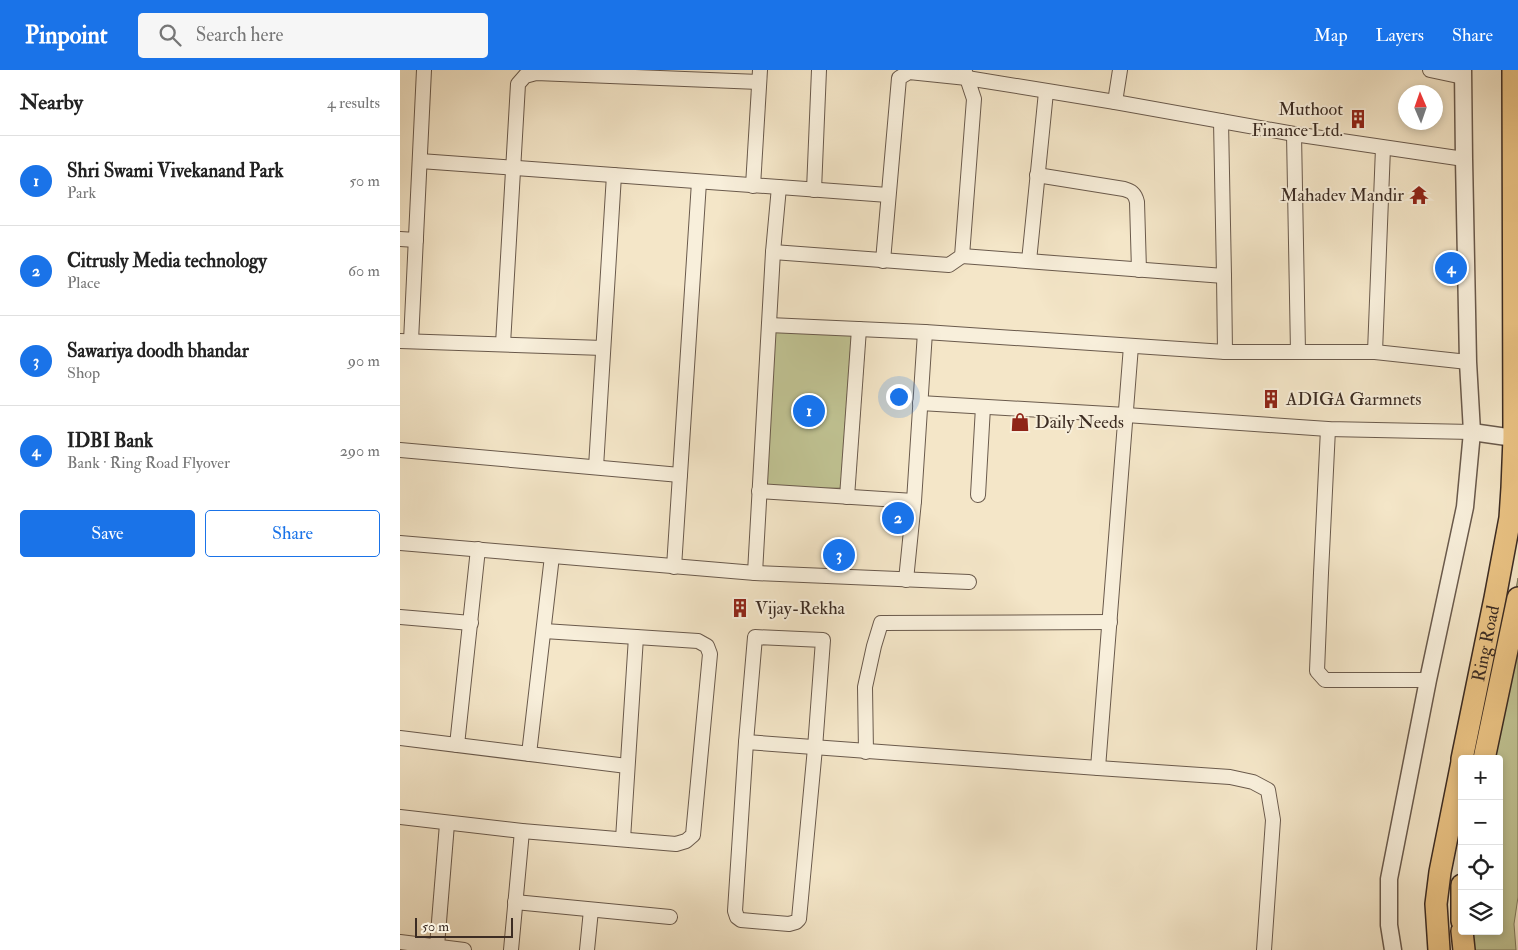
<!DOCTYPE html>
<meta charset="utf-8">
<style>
body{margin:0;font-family:"IM FELL Double Pica",serif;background:#f6f6f6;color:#222}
.controls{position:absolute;right:15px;bottom:15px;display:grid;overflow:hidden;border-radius:5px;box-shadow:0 2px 8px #0003}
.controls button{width:45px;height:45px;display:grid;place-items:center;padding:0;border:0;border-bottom:1px solid #e0e0e0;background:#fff;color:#222;font:25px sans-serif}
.compass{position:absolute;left:998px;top:15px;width:45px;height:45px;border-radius:50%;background:#fff;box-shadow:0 2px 8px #0003;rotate:358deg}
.scale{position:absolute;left:15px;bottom:12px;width:98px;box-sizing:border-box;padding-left:5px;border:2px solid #3c2c23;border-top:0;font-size:14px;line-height:18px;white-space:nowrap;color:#3c2c23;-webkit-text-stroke:4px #f8efdb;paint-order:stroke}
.you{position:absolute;left:498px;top:326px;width:18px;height:18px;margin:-12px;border:4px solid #fff;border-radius:50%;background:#1a73e8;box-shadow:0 0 0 8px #1a73e833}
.badge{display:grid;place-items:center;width:32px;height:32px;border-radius:50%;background:#1a73e8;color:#fff;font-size:16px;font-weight:700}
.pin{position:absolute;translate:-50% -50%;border:2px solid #fff;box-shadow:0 1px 5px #0006}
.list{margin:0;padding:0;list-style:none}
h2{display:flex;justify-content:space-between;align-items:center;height:65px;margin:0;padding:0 20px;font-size:21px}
h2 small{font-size:16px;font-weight:400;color:#767676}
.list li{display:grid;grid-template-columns:32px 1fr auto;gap:15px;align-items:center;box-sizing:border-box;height:90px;padding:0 20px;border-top:1px solid #e0e0e0}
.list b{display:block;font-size:19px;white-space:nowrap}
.list p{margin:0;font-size:16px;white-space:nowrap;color:#767676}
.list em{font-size:16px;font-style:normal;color:#767676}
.actions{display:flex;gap:10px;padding:15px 20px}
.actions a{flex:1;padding:11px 0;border:1px solid #1a73e8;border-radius:5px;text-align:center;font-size:18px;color:#1a73e8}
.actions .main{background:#1a73e8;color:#fff}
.icon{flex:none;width:28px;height:28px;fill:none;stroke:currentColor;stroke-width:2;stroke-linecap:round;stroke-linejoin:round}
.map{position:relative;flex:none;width:1118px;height:880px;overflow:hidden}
header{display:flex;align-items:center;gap:30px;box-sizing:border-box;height:70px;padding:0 25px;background:#1a73e8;color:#fff}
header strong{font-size:24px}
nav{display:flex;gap:28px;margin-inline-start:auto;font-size:18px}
.search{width:350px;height:45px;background:#f6f6f6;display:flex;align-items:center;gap:12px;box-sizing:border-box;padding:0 18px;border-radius:5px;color:#767676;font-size:19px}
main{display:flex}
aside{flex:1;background:#fff}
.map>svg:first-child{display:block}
</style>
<header>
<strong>Pinpoint</strong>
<div class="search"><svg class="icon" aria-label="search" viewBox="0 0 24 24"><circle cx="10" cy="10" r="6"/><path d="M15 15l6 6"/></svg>Search here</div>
<nav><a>Map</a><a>Layers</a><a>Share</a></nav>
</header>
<main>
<aside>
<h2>Nearby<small>4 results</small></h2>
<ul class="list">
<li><span class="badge">1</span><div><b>Shri Swami Vivekanand Park</b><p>Park</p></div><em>50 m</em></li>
<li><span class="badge">2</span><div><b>Citrusly Media technology</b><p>Place</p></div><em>60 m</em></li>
<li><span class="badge">3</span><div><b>Sawariya doodh bhandar</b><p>Shop</p></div><em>90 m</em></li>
<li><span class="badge">4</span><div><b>IDBI Bank</b><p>Bank · Ring Road Flyover</p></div><em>290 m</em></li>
</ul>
<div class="actions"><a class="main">Save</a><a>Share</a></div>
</aside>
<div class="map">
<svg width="1118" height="880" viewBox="0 0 1118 880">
<rect width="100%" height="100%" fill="#f4e6c8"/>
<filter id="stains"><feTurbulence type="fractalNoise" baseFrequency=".004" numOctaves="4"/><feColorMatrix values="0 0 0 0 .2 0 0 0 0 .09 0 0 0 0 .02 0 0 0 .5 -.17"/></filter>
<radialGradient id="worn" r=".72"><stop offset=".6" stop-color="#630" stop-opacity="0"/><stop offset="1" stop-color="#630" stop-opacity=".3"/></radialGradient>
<g fill="#c0c393" stroke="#7e785b">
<path d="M 371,261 L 457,264 L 452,418 L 358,419 Z"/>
<path d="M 1118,508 L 1118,827 L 1114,854 L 1116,880 L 1072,880 L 1070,861 L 1099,861 L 1099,689 L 1083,689 Z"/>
</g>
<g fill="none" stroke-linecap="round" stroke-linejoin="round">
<g stroke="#6a5a4c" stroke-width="16">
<g id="minor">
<path d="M 1030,0 L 1063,7"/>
<path d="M 715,32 L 720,0"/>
<path d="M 821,51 L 824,206 L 825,282"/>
<path d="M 894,64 L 898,282"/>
<path d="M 20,91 L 488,125"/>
<path d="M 637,105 L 724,119 C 731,121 735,123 737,132 L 739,200"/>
<path d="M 353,116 L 360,0"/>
<path d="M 414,120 L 419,0"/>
<path d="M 0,169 L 16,170"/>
<path d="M 373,182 L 549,195 L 562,186 L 574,29 L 565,2"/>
<path d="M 562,186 L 824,206"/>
<path d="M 483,191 L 499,8 L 509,2 L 567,8 L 715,32 L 894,64 L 1064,89"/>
<path d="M 629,191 L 646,22"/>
<path d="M 369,255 L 525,262 L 825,282 L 975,282 L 1068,292"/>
<path d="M 0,271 L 203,278"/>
<path d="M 11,271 L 24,0"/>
<path d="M 103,274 L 118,14 L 125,6 L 136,3 L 359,12"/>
<path d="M 975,282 L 983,78"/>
<path d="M 520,333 L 726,345 L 928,359 L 1072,362"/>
<path d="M 928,359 L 921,503 L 917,601 L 925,610 L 1028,610"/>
<path d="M 0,380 L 280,405"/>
<path d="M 196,397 L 214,105"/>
<path d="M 359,421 L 514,431"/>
<path d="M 578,425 L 583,337"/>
<path d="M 447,427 L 459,259"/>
<path d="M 0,473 L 355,503 L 569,512"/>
<path d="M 274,497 L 299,112"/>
<path d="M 355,503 L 373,182 L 379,117"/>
<path d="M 506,510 L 514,431 L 525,262"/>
<path d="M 0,547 L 71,553"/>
<path d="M 355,567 L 423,570 L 415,678 L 399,849 L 396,852 L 389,854 L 341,850 L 337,847 L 335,841 L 346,672 Z"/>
<path d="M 0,668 L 227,696"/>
<path d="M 346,672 L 698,698 L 731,276"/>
<path d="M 57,675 L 78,479"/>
<path d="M 466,682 L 465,617 L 474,576 L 481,553 L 710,552"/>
<path d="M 129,684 L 152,486"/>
<path d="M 698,698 L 830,707 L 853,712 L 868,720 L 873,750 L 864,880"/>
<path d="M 0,747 L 122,761 L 276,774 L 286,771 L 293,765 L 310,584 L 307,576 L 298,571 L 144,561"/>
<path d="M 223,769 L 236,567"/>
<path d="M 115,832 L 270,847"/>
<path d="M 0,872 L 64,880"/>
<path d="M 37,876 L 47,754"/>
<path d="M 111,880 L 122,761"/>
<path d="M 187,880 L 191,840"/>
</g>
</g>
<g stroke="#6a5a4c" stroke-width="19">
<g id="tertiary">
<path d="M 1072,362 L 1114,368"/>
<path d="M 993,880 L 989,855 L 989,809 L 1028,610 L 1065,437 L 1072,362 L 1068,292 L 1064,89 L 1063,0"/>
</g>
</g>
<g stroke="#3c2c23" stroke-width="24">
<g id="primary">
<path id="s1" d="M 1062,689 L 1095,528 L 1110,448 L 1112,418 L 1114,368 L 1113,0"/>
<path d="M 1084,689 L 1118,528"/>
<path d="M 1062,815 L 1062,851"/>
<path d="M 1062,861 L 1064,880"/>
<path d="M 1039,880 L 1036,834 L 1040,802 L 1062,692"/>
</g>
</g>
<use href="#minor" stroke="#f8efdb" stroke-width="14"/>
<use href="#tertiary" stroke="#f8efdb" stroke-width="16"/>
<use href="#primary" stroke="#eac384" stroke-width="21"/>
</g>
<defs>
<g id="building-bare" transform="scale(1.5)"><path d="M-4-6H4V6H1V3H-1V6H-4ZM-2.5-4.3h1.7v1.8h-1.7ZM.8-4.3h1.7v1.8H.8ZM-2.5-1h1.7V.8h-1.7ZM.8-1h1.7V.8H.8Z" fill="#8f2418" stroke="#f8efdb" stroke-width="2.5" paint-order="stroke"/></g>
<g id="temple-bare" transform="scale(1.5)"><path d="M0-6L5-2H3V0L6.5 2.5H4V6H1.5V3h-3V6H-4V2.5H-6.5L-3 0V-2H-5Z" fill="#8f2418" stroke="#f8efdb" stroke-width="2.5" paint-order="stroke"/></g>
<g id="shop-bare" transform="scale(1.5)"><path d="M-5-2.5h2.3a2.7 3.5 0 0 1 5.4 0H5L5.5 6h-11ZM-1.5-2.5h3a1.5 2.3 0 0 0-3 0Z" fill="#8f2418" stroke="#f8efdb" stroke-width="2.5" paint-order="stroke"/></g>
</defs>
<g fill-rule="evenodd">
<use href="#building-bare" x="958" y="49"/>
<use href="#temple-bare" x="1019" y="125"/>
<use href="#building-bare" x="871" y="329"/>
<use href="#shop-bare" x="620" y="352"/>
<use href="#building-bare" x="340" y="538"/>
</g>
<g text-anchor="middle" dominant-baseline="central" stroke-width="4" stroke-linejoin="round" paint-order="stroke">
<g font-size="18" fill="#3c2c23" stroke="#f8efdb" text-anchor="start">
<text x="943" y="39" text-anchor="end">Muthoot<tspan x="943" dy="21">Finance Ltd.</tspan></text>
<text x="1004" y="125" text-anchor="end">Mahadev Mandir</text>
<text x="886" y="329">ADIGA Garmnets</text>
<text x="635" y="352">Daily Needs</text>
<text x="355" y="538">Vijay-Rekha</text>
</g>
<g font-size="18" fill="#3c2c23" stroke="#f8efdb">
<text stroke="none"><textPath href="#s1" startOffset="118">Ring Road</textPath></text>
</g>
</g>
<rect width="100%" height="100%" filter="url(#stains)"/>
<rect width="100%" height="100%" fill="url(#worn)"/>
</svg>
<div class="controls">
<button>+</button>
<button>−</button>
<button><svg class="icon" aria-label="locate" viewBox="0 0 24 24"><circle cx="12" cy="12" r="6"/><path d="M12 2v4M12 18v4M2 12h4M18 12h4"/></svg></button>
<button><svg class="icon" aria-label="layers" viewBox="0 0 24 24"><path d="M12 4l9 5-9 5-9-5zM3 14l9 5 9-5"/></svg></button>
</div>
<svg class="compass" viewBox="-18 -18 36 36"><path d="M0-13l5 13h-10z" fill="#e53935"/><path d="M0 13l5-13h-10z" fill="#767676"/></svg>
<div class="scale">50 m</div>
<div class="you"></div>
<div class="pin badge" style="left:409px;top:341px">1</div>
<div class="pin badge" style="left:498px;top:448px">2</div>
<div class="pin badge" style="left:439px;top:485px">3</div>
<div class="pin badge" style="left:1051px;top:198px">4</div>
</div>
</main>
